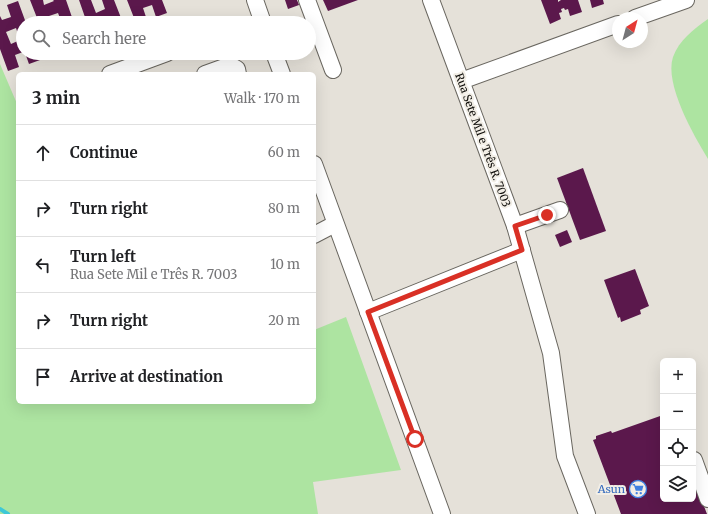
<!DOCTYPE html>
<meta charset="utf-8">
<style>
body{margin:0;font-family:Merriweather,serif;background:#f2f2f2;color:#202124}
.controls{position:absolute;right:12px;bottom:12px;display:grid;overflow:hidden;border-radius:6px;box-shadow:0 4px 16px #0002}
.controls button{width:36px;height:36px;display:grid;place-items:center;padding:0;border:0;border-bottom:1px solid #e0e0e0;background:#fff;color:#202124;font:20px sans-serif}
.compass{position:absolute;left:612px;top:12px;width:36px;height:36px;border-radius:50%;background:#fff;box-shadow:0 4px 16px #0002;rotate:36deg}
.stop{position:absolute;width:12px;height:12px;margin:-9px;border:3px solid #d93025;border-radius:50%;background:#fff}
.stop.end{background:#d93025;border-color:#fff;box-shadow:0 1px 4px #0008}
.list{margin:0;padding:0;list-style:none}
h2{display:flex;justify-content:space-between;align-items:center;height:52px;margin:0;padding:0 16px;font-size:17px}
h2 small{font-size:13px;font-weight:400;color:#757577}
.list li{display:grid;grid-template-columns:26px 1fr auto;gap:12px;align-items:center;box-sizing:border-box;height:56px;padding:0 16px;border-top:1px solid #e0e0e0}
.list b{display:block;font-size:15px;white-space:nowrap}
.list p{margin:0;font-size:13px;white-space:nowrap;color:#757577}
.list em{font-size:13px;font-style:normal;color:#757577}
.icon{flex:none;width:22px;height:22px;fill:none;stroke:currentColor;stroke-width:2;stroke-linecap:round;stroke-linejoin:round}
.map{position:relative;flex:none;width:708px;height:514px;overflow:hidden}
.search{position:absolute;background:#fff;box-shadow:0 4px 16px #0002;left:16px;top:16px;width:300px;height:44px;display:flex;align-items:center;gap:10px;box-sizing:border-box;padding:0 14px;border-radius:22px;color:#757577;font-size:15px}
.panel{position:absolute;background:#fff;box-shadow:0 4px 16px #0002;left:16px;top:72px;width:300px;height:332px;border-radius:6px}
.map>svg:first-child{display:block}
</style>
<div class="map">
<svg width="708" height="514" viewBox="0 0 708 514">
<rect width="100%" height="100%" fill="#e5e1d9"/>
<g fill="#ade4a1">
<path d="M 708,19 L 708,159 C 694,136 664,84 673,57 C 679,40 694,29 708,19 Z"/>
<path d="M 0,64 L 18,106 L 18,402 L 314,402 L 314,330 L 346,317 L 401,470 L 313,482 L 318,514 L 0,514 Z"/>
</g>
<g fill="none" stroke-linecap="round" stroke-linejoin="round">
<path stroke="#3dc8d6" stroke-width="4" d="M 0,509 L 8,514"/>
</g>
<g fill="#5b184c" fill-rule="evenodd">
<path d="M 30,0 L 43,0 L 44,5 L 54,1 L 53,0 L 66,0 L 74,23 L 62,23 L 58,13 L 49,16 L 51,23 L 39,23 Z"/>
<path d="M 79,0 L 91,0 L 96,13 L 105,9 L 102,0 L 114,0 L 123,23 L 110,23 L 109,21 L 103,23 L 87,23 Z"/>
<path d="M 127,0 L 162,0 L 167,13 L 156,17 L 152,5 L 143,8 L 147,20 L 136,23 Z"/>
<path d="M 285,0 L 297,0 L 299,5 L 288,9 Z"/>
<path d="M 323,0 L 358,0 L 328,11 Z"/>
<path d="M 541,0 L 558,0 L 558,2 L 561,0 L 578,0 L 582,12 L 570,16 L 568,9 L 565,10 L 564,8 L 561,9 L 562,12 L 559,13 L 561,19 L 550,24 Z"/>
<path d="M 590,0 L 603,0 L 604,4 L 592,8 Z"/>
<path d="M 18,1 L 26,23 L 23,23 L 23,52 L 15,55 L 19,67 L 8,71 L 0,49 L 0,16 L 2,20 L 11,17 L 7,5 ZM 16,28 L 20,40 L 11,44 L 6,32 Z"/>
<path d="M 25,53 L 37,53 L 40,60 L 29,64 Z"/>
<path d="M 583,168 L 606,231 L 580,240 L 557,178 Z"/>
<path d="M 567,230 L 572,242 L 560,247 L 555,235 Z"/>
<path d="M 635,269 L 649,306 L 640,310 L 641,314 L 621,322 L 620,317 L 618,318 L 604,280 Z"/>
<path d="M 663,415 L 663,499 L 693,499 L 693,478 L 707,514 L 621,514 L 593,440 L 596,439 L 596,436 L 611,431 L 612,433 Z"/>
</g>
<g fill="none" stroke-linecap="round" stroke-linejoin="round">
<g stroke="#6a6760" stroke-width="18">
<g id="minor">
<path d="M 255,0 L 263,23"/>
<path d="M 307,0 L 333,70"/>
<path d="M 431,0 L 515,226 L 551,353 L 565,456 L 587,514"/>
<path d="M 635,18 L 686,0"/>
<path d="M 274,53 L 282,74"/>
<path d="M 110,74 L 167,53"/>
<path d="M 205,74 L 230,65 L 237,69 L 238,74"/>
<path d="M 461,81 L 618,24"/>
<path d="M 314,164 L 442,514"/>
<path d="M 515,226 L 560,210"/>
<path d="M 314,235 L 335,224"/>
<path d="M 368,312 L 522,250"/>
<path d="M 694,460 L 708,499"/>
</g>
</g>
<use href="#minor" stroke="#fff" stroke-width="16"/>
</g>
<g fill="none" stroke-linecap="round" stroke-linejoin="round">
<path stroke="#d93025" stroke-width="5" d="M 415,439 L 368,312 L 522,250 L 515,226 L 547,215"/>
</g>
<defs>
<g id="supermarket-ring" transform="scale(0.9)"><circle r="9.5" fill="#f2eee6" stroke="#3f7fe0" stroke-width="1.5"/><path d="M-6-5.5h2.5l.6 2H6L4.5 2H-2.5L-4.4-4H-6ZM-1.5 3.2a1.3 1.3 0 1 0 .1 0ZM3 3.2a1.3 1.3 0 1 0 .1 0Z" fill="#3f7fe0"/></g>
</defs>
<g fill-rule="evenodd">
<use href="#supermarket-ring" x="638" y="489"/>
</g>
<g text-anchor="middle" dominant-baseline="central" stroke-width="4" stroke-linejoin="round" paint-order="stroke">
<g font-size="11" fill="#0f0e0b" stroke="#f2eee6">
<text transform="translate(483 140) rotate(70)">Rua Sete Mil e Três R. 7003</text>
</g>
<g font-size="11" fill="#366cbe" stroke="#f2eee6" text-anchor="end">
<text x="625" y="489">Asun</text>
</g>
</g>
</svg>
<div class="controls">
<button>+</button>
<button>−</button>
<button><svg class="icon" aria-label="locate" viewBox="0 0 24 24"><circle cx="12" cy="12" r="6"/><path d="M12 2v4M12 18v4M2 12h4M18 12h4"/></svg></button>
<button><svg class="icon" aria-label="layers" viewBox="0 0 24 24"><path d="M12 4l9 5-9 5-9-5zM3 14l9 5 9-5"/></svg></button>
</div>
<svg class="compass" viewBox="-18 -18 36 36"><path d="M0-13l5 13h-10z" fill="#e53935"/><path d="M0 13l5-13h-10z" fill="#757577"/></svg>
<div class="stop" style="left:415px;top:439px"></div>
<div class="stop end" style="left:547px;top:215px"></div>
<div class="search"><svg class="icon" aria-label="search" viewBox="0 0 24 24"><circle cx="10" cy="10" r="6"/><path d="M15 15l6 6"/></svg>Search here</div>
<section class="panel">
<h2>3 min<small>Walk · 170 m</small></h2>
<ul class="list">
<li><svg class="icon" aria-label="ahead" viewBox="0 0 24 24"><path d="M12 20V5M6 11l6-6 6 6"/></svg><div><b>Continue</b></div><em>60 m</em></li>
<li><svg class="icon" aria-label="right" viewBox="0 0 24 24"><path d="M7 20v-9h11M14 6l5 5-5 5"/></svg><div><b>Turn right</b></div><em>80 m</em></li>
<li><svg class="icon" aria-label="left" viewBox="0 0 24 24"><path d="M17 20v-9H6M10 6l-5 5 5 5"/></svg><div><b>Turn left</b><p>Rua Sete Mil e Três R. 7003</p></div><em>10 m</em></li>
<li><svg class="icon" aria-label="right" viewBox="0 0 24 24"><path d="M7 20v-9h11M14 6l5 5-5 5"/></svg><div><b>Turn right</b></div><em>20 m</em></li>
<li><svg class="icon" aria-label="arrive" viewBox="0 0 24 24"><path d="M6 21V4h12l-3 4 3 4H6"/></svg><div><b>Arrive at destination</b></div></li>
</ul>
</section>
</div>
